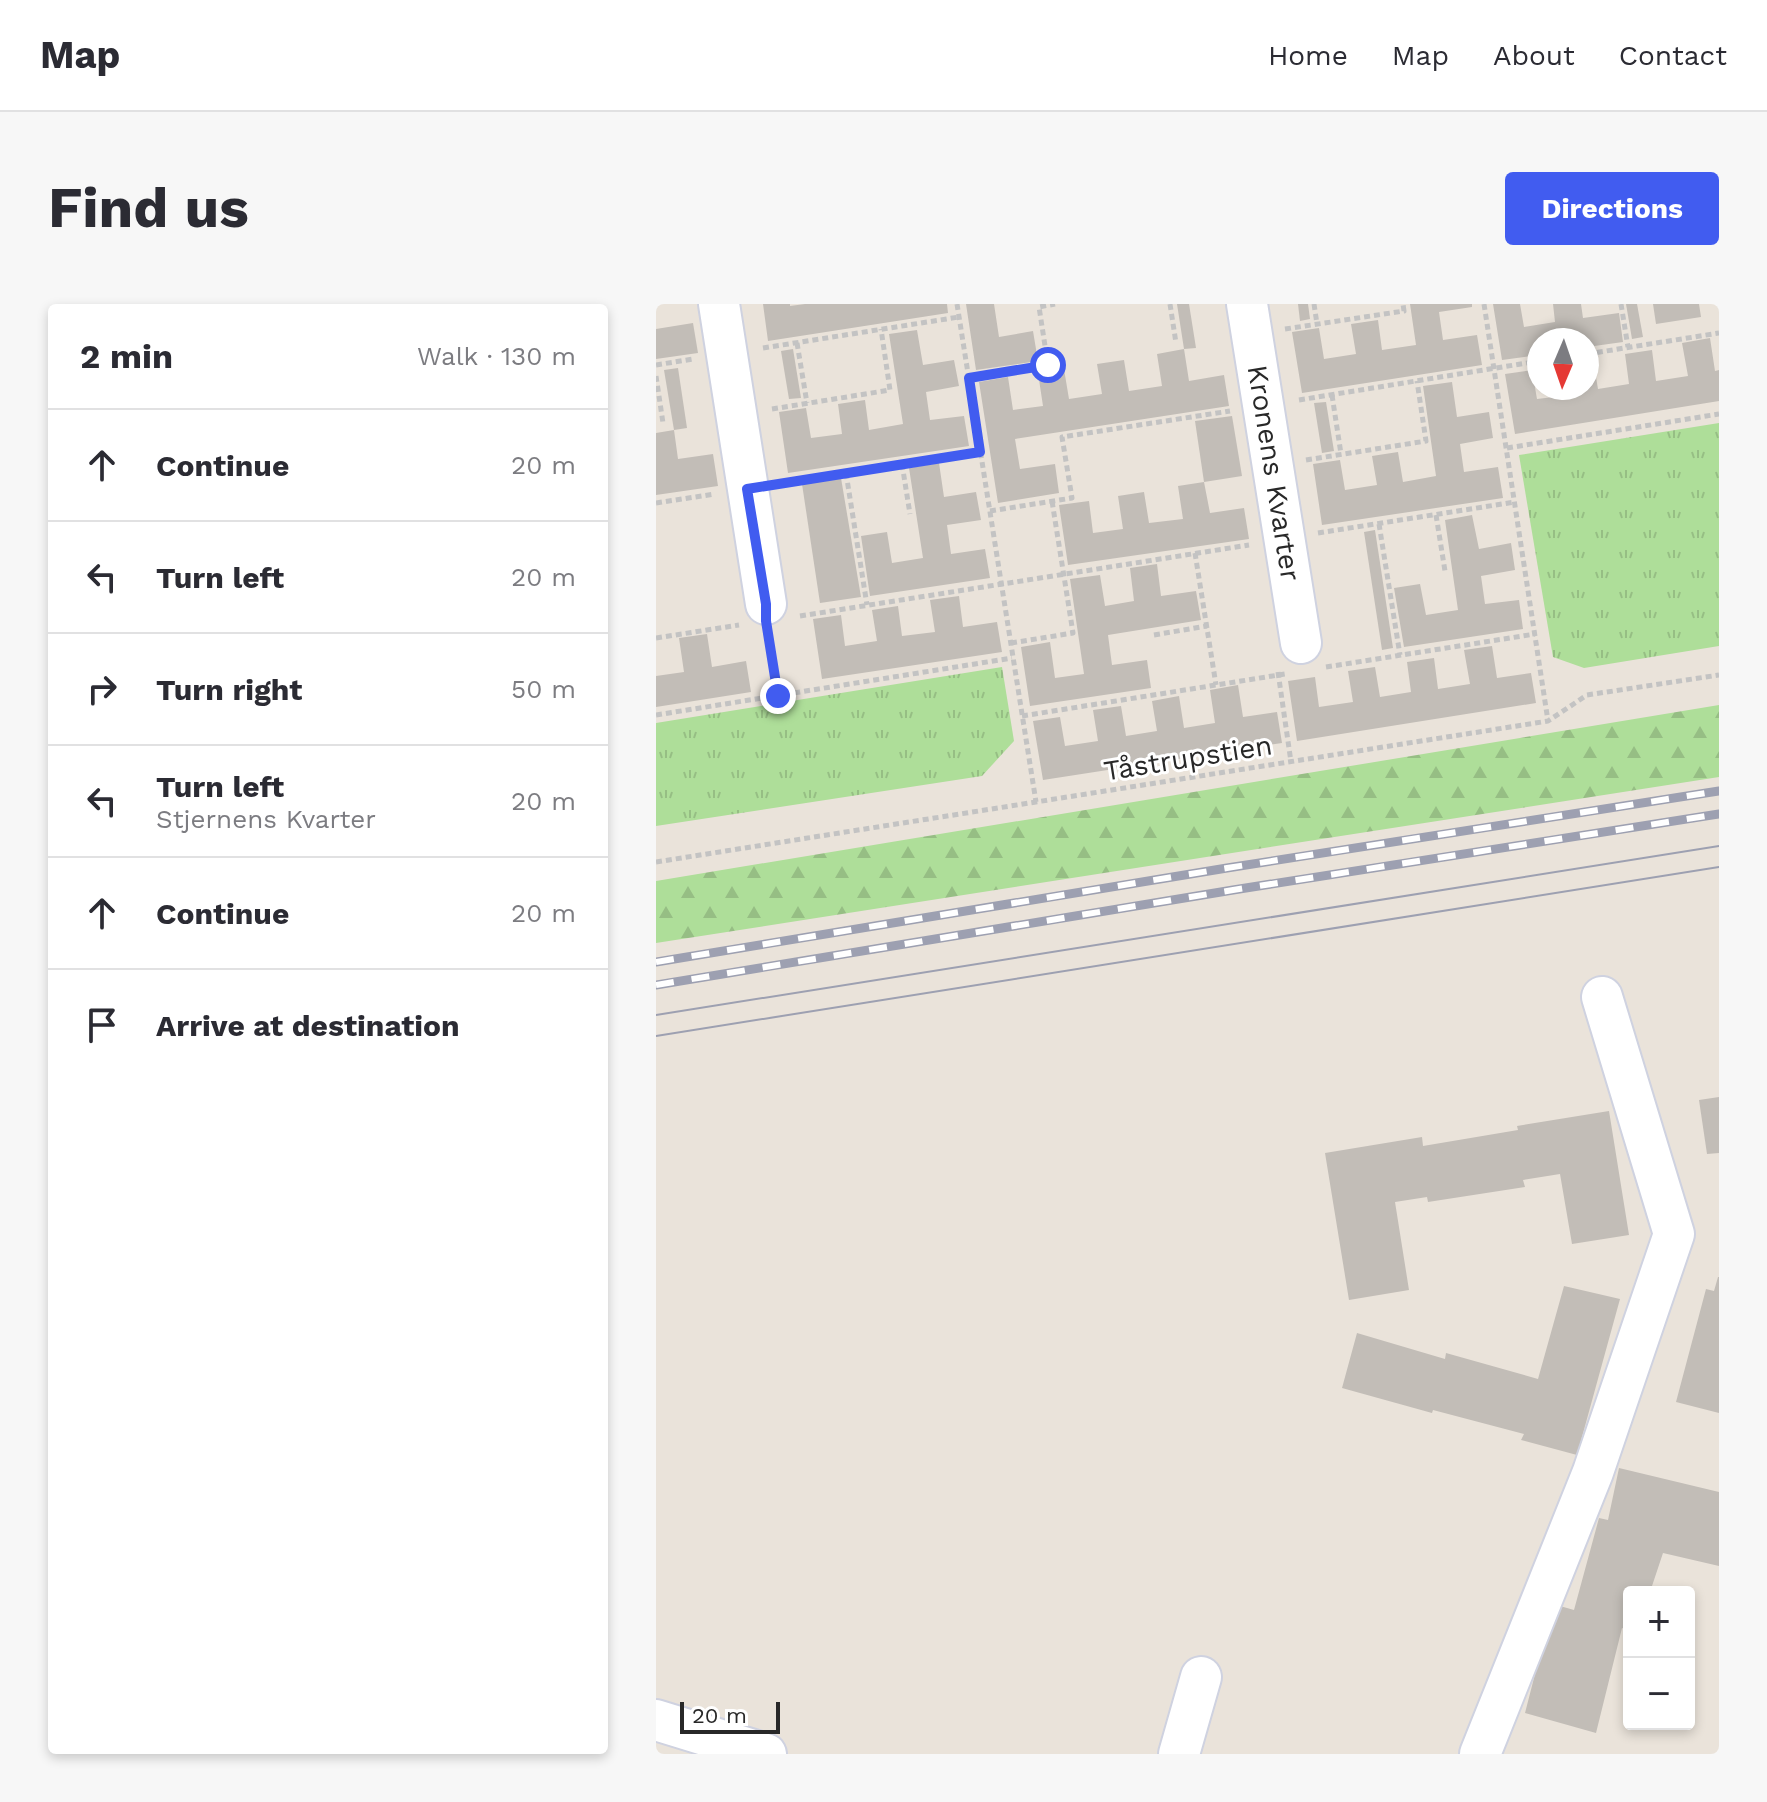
<!DOCTYPE html>
<meta charset="utf-8">
<style>
body{margin:0;font-family:"Work Sans",sans-serif;background:#f7f7f7;color:#2b2b33}
.controls{position:absolute;right:24px;bottom:24px;display:grid;overflow:hidden;border-radius:8px;box-shadow:0 4px 12px #0003}
.controls button{width:72px;height:72px;display:grid;place-items:center;padding:0;border:0;border-bottom:2px solid #e1e1e2;background:#fff;color:#2b2b33;font:40px sans-serif}
.compass{position:absolute;left:871px;top:24px;width:72px;height:72px;border-radius:50%;background:#fff;box-shadow:0 4px 12px #0003;rotate:182deg}
.scale{position:absolute;left:24px;bottom:20px;width:100px;box-sizing:border-box;padding-left:8px;border:4px solid #282828;border-top:0;font-size:22px;line-height:28px;white-space:nowrap;color:#282828;-webkit-text-stroke:6px #fff;paint-order:stroke}
.stop{position:absolute;width:24px;height:24px;margin:-18px;border:6px solid #415cf0;border-radius:50%;background:#fff}
.stop.end{background:#415cf0;border-color:#fff;box-shadow:0 2px 8px #0008}
.list{margin:0;padding:0;list-style:none}
h2{display:flex;justify-content:space-between;align-items:center;height:104px;margin:0;padding:0 32px;font-size:34px}
h2 small{font-size:26px;font-weight:400;color:#7c7c81}
.list li{display:grid;grid-template-columns:52px 1fr auto;gap:24px;align-items:center;box-sizing:border-box;height:112px;padding:0 32px;border-top:2px solid #e1e1e2}
.list b{display:block;font-size:30px;white-space:nowrap}
.list p{margin:0;font-size:26px;white-space:nowrap;color:#7c7c81}
.list em{font-size:26px;font-style:normal;color:#7c7c81}
.icon{flex:none;width:44px;height:44px;fill:none;stroke:currentColor;stroke-width:2;stroke-linecap:round;stroke-linejoin:round}
.map{position:relative;flex:none;width:1063px;height:1450px;overflow:hidden;border-radius:8px}
header{display:flex;align-items:center;gap:48px;box-sizing:border-box;height:112px;padding:0 40px;background:#fff;border-bottom:2px solid #e1e1e2}
header strong{font-size:38px}
nav{display:flex;gap:44px;margin-inline-start:auto;font-size:28px}
.intro{display:flex;align-items:center;justify-content:space-between;box-sizing:border-box;height:192px;padding:0 48px}
h1{margin:0;font-size:56px}
.button{padding:20px 36px;border-radius:8px;background:#415cf0;color:#fff;font-size:28px;font-weight:700}
main{display:flex;gap:48px;padding:0 48px}
aside{flex:1;background:#fff;border-radius:8px;box-shadow:0 4px 12px #0003}
.map>svg:first-child{display:block}
</style>
<header>
<strong>Map</strong>
<nav><a>Home</a><a>Map</a><a>About</a><a>Contact</a></nav>
</header>
<div class="intro"><h1>Find us</h1><a class="button">Directions</a></div>
<main>
<aside>
<h2>2 min<small>Walk · 130 m</small></h2>
<ul class="list">
<li><svg class="icon" aria-label="ahead" viewBox="0 0 24 24"><path d="M12 20V5M6 11l6-6 6 6"/></svg><div><b>Continue</b></div><em>20 m</em></li>
<li><svg class="icon" aria-label="left" viewBox="0 0 24 24"><path d="M17 20v-9H6M10 6l-5 5 5 5"/></svg><div><b>Turn left</b></div><em>20 m</em></li>
<li><svg class="icon" aria-label="right" viewBox="0 0 24 24"><path d="M7 20v-9h11M14 6l5 5-5 5"/></svg><div><b>Turn right</b></div><em>50 m</em></li>
<li><svg class="icon" aria-label="left" viewBox="0 0 24 24"><path d="M17 20v-9H6M10 6l-5 5 5 5"/></svg><div><b>Turn left</b><p>Stjernens Kvarter</p></div><em>20 m</em></li>
<li><svg class="icon" aria-label="ahead" viewBox="0 0 24 24"><path d="M12 20V5M6 11l6-6 6 6"/></svg><div><b>Continue</b></div><em>20 m</em></li>
<li><svg class="icon" aria-label="arrive" viewBox="0 0 24 24"><path d="M6 21V4h12l-3 4 3 4H6"/></svg><div><b>Arrive at destination</b></div></li>
</ul>
</aside>
<div class="map">
<svg width="1063" height="1450" viewBox="0 0 1063 1450">
<defs>
<pattern id="grass-tufts" width="24" height="20" patternUnits="userSpaceOnUse" patternTransform="scale(2)"><rect width="24" height="20" fill="#aede99"/><path d="M3 7l-1-3M5 7V3M7 7l1-3M15 17l-1-3M17 17v-4M19 17l1-3" fill="none" stroke="#96be84"/></pattern>
<pattern id="forest-firs" width="22" height="20" patternUnits="userSpaceOnUse" patternTransform="scale(2)"><rect width="22" height="20" fill="#aede99"/><path d="M5 1l3.5 6h-7zM16 11l3.5 6h-7z" fill="#96be84"/></pattern>
</defs>
<rect width="100%" height="100%" fill="#eae3da"/>
<g fill="url(#grass-tufts)">
<path d="M 1063,119 L 1063,342 L 928,364 L 897,353 L 863,151 Z"/>
<path d="M 346,363 L 358,437 L 326,472 L 0,522 L 0,419 Z"/>
</g>
<path fill="url(#forest-firs)" d="M 1063,401 L 1063,473 L 0,639 L 0,577 Z"/>
<g fill="#c2bdb7">
<path d="M 107,0 L 134,0 L 134,2 L 149,0 L 291,0 L 292,9 L 112,37 Z"/>
<path d="M 310,0 L 338,0 L 343,33 L 377,27 L 382,57 L 320,66 Z"/>
<path d="M 521,0 L 533,0 L 540,44 L 528,45 Z"/>
<path d="M 642,0 L 652,0 L 654,15 L 644,17 Z"/>
<path d="M 754,0 L 816,0 L 816,3 L 783,8 L 787,36 L 821,31 L 826,61 L 646,89 L 636,28 L 663,24 L 668,55 L 700,50 L 695,20 L 722,16 L 726,46 L 760,41 Z"/>
<path d="M 837,0 L 864,0 L 868,23 L 899,18 L 897,0 L 925,0 L 927,14 L 963,9 L 967,38 L 931,43 L 931,36 L 883,36 L 883,51 L 846,56 Z"/>
<path d="M 970,0 L 981,0 L 987,33 L 976,35 Z"/>
<path d="M 997,0 L 1043,0 L 1045,13 L 1000,20 Z"/>
<path d="M 37,19 L 42,49 L 0,55 L 0,25 Z"/>
<path d="M 261,26 L 267,61 L 298,56 L 303,82 L 270,88 L 274,116 L 308,112 L 313,142 L 132,169 L 123,108 L 150,104 L 155,134 L 186,130 L 182,100 L 209,96 L 213,126 L 247,120 L 233,30 Z"/>
<path d="M 1054,34 L 1059,67 L 1063,66 L 1063,97 L 859,130 L 849,70 L 876,66 L 881,95 L 914,91 L 913,84 L 931,84 L 931,56 L 937,55 L 942,85 L 973,80 L 969,50 L 996,46 L 1000,77 L 1032,72 L 1026,39 Z"/>
<path d="M 137,45 L 145,94 L 133,95 L 125,47 Z"/>
<path d="M 528,45 L 533,77 L 568,71 L 573,102 L 359,135 L 364,165 L 399,160 L 403,189 L 342,199 L 323,78 L 352,73 L 357,106 L 387,102 L 382,69 L 408,65 L 413,95 L 446,90 L 441,60 L 468,56 L 473,87 L 506,82 L 501,50 Z"/>
<path d="M 22,64 L 31,124 L 18,126 L 8,66 Z"/>
<path d="M 796,78 L 801,113 L 833,108 L 837,134 L 804,140 L 808,168 L 842,163 L 847,194 L 666,221 L 657,160 L 684,156 L 689,186 L 721,181 L 716,152 L 742,148 L 747,178 L 780,172 L 767,82 Z"/>
<path d="M 670,98 L 678,147 L 666,149 L 658,99 Z"/>
<path d="M 576,112 L 586,172 L 548,178 L 539,117 Z"/>
<path d="M 18,126 L 22,155 L 57,150 L 62,182 L 0,191 L 0,129 Z"/>
<path d="M 283,159 L 288,193 L 320,188 L 325,216 L 291,221 L 295,250 L 329,245 L 334,274 L 214,292 L 205,232 L 231,228 L 236,259 L 267,254 L 253,164 Z"/>
<path d="M 185,174 L 205,293 L 164,299 L 146,180 Z"/>
<path d="M 548,178 L 554,209 L 588,204 L 593,235 L 412,261 L 403,201 L 433,197 L 437,229 L 467,225 L 462,192 L 488,188 L 493,219 L 527,215 L 522,182 Z"/>
<path d="M 816,211 L 823,245 L 855,239 L 859,266 L 825,272 L 829,300 L 863,296 L 867,325 L 748,343 L 738,284 L 764,280 L 770,311 L 802,306 L 789,216 Z"/>
<path d="M 719,226 L 737,344 L 726,346 L 708,228 Z"/>
<path d="M 501,260 L 505,292 L 540,287 L 545,316 L 452,331 L 456,361 L 491,356 L 495,384 L 374,402 L 365,343 L 394,338 L 399,374 L 428,370 L 414,275 L 444,271 L 449,302 L 478,297 L 474,264 Z"/>
<path d="M 303,292 L 307,323 L 341,318 L 346,348 L 166,375 L 157,315 L 185,311 L 189,342 L 221,337 L 216,306 L 242,302 L 246,332 L 279,328 L 274,296 Z"/>
<path d="M 51,330 L 56,363 L 90,357 L 95,388 L 0,403 L 0,372 L 28,368 L 23,334 Z"/>
<path d="M 836,342 L 841,374 L 875,369 L 880,399 L 641,437 L 632,377 L 659,373 L 663,403 L 697,398 L 692,367 L 719,363 L 724,393 L 755,388 L 751,358 L 778,354 L 782,385 L 814,380 L 808,346 Z"/>
<path d="M 582,381 L 587,413 L 621,408 L 626,439 L 387,476 L 377,417 L 404,413 L 409,442 L 442,437 L 437,406 L 465,402 L 470,432 L 501,427 L 496,397 L 523,392 L 528,424 L 559,419 L 554,386 Z"/>
<path d="M 1063,793 L 1063,849 L 1051,850 L 1043,796 Z"/>
<path d="M 953,807 L 973,931 L 916,940 L 904,870 L 867,876 L 869,883 L 772,898 L 771,893 L 739,898 L 753,986 L 693,996 L 669,849 L 766,833 L 767,842 L 862,826 L 861,822 Z"/>
<path d="M 1062,973 L 1063,973 L 1063,1109 L 1020,1098 L 1050,985 L 1058,987 Z"/>
<path d="M 908,982 L 964,995 L 921,1151 L 865,1136 L 868,1130 L 777,1106 L 776,1109 L 686,1084 L 701,1029 L 789,1055 L 790,1049 L 882,1075 Z"/>
<path d="M 963,1164 L 1063,1188 L 1063,1262 L 1007,1249 L 994,1288 L 973,1288 L 973,1327 L 966,1324 L 940,1429 L 869,1409 L 897,1300 L 918,1306 L 943,1214 L 952,1216 Z"/>
</g>
<g fill="none" stroke-linecap="round" stroke-linejoin="round">
<g stroke="#cfd2e0" stroke-width="44">
<g id="minor">
<path d="M 63,0 L 110,300"/>
<path d="M 591,0 L 645,339"/>
<path d="M 0,1416 L 110,1450"/>
<path d="M 523,1450 L 545,1373"/>
<path d="M 824,1450 L 937,1168 L 1018,930 L 946,693"/>
</g>
</g>
<g stroke="#c3c3c3" stroke-width="5" stroke-dasharray="6 4" stroke-linecap="butt">
<path d="M 301,0 L 380,498"/>
<path d="M 514,0 L 520,39"/>
<path d="M 658,0 L 661,20"/>
<path d="M 828,0 L 892,417"/>
<path d="M 965,0 L 972,43"/>
<path d="M 629,25 L 748,7 L 747,0"/>
<path d="M 141,39 L 151,99"/>
<path d="M 107,44 L 303,13"/>
<path d="M 931,50 L 1063,29"/>
<path d="M 0,61 L 37,55"/>
<path d="M 0,72 L 7,119"/>
<path d="M 313,74 L 392,61 L 383,3 L 399,0"/>
<path d="M 676,91 L 685,150"/>
<path d="M 643,96 L 883,57"/>
<path d="M 116,105 L 234,86 L 225,25"/>
<path d="M 851,144 L 1063,110"/>
<path d="M 650,156 L 770,137 L 761,77"/>
<path d="M 246,160 L 254,210"/>
<path d="M 190,169 L 211,301"/>
<path d="M 128,179 L 324,148"/>
<path d="M 0,199 L 59,190"/>
<path d="M 334,207 L 416,194 L 406,133 L 574,107"/>
<path d="M 780,211 L 789,267"/>
<path d="M 723,220 L 744,351"/>
<path d="M 662,229 L 859,198"/>
<path d="M 539,249 L 560,381"/>
<path d="M 144,312 L 593,241"/>
<path d="M 498,331 L 551,322"/>
<path d="M 113,333 L 122,392"/>
<path d="M 0,334 L 83,321"/>
<path d="M 355,339 L 417,329 L 396,197"/>
<path d="M 670,363 L 879,330"/>
<path d="M 622,368 L 635,458"/>
<path d="M 0,411 L 356,354"/>
<path d="M 366,412 L 629,370"/>
<path d="M 0,558 L 892,417 L 931,391 L 1063,371"/>
</g>
<use href="#minor" stroke="#fff" stroke-width="40"/>
<g stroke="#9da0b1" stroke-width="2">
<path d="M 0,711 L 1063,542"/>
<path d="M 0,732 L 1063,563"/>
</g>
<g stroke="#9da0b1" stroke-width="9">
<g id="rail">
<path d="M 0,658 L 571,564 L 1063,487"/>
<path d="M 0,681 L 577,586 L 1063,510"/>
</g>
</g>
<use href="#rail" stroke="#fff" stroke-width="6" stroke-dasharray="18" stroke-linecap="butt"/>
</g>
<g fill="none" stroke-linecap="round" stroke-linejoin="round">
<path stroke="#415cf0" stroke-width="10" d="M 122,392 L 110,317 L 110,300 L 91,185 L 324,148 L 313,74 L 392,61"/>
</g>
<g text-anchor="middle" dominant-baseline="central" stroke-width="6" stroke-linejoin="round" paint-order="stroke">
<g font-size="28" fill="#282828" stroke="#fff">
<text transform="translate(618 169) rotate(81)">Kronens Kvarter</text>
<text transform="translate(532 454) rotate(-9)">Tåstrupstien</text>
</g>
</g>
</svg>
<div class="controls">
<button>+</button>
<button>−</button>
</div>
<svg class="compass" viewBox="-18 -18 36 36"><path d="M0-13l5 13h-10z" fill="#e53935"/><path d="M0 13l5-13h-10z" fill="#7c7c81"/></svg>
<div class="scale">20 m</div>
<div class="stop" style="left:392px;top:61px"></div>
<div class="stop end" style="left:122px;top:392px"></div>
</div>
</main>
